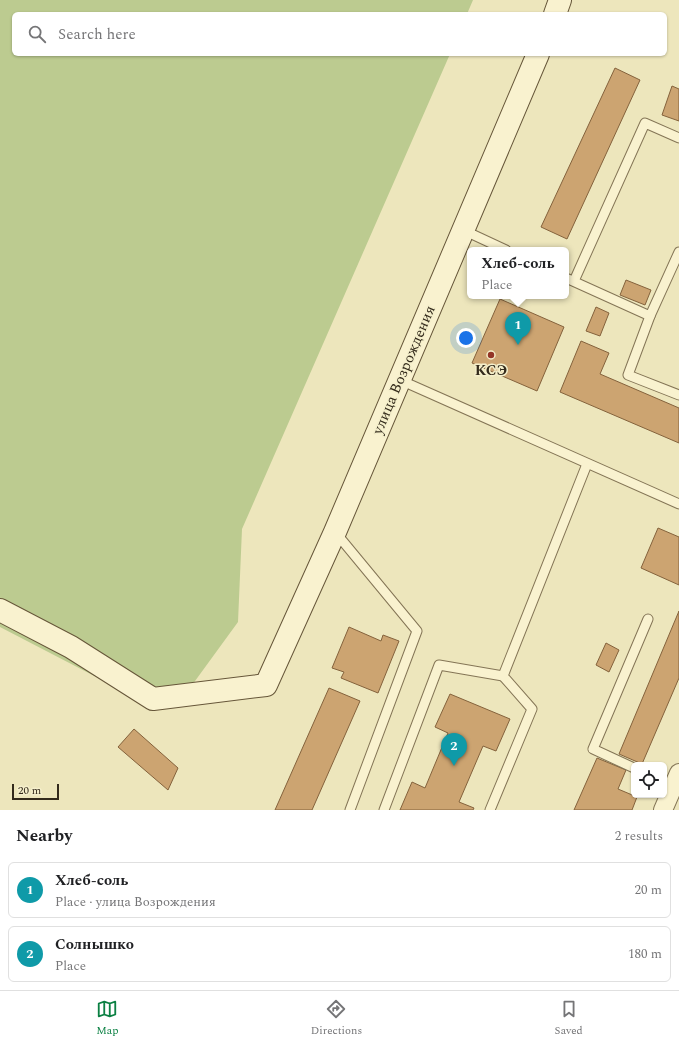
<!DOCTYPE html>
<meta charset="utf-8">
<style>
body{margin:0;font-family:Spectral,serif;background:#f6f6f6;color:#202124}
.controls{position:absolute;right:12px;bottom:12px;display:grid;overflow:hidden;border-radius:6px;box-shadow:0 1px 3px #0004}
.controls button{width:36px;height:36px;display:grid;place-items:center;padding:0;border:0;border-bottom:1px solid #e0e0e0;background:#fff;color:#202124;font:20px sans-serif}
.scale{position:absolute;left:12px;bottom:10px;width:47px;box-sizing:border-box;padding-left:4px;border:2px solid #332a1b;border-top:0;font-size:11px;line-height:14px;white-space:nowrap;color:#332a1b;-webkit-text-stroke:3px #f5efcb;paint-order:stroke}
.you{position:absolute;left:466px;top:338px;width:14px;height:14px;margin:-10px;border:3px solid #fff;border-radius:50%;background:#1a73e8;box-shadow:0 0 0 6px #1a73e833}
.badge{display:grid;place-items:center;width:26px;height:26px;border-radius:50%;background:#0b8043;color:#fff;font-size:13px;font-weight:700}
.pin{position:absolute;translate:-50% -33px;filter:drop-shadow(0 1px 2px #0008)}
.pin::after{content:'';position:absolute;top:21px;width:14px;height:12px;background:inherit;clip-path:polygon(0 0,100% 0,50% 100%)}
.popup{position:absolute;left:467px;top:247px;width:102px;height:52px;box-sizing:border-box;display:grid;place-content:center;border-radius:6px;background:#fff;filter:drop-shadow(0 1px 3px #0005);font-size:13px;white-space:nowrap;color:#757577}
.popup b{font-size:15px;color:#202124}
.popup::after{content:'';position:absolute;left:50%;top:100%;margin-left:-8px;border:8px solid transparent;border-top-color:#fff}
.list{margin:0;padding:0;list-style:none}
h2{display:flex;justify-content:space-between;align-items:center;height:52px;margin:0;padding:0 16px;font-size:17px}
h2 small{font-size:13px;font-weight:400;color:#757577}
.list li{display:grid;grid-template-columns:26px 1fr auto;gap:12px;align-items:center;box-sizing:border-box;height:56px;margin:0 8px 8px;padding:0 8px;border:1px solid #e0e0e0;border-radius:6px}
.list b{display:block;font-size:15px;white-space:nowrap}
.list p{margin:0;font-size:13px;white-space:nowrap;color:#757577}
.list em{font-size:13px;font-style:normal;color:#757577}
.icon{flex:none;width:22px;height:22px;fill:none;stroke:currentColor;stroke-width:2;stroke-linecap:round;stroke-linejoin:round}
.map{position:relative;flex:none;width:679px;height:810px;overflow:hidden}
.search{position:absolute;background:#fff;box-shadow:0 1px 3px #0004;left:12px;right:12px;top:12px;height:44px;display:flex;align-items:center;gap:10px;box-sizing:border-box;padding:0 14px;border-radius:6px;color:#757577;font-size:15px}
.sheet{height:180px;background:#fff}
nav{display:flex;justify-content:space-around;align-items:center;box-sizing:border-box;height:56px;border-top:1px solid #e0e0e0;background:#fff;font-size:11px;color:#757577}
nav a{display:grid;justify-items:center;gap:2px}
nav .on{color:#0b8043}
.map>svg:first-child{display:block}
</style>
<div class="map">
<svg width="679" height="810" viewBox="0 0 679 810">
<rect width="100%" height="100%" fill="#ede6bc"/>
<path fill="#bccb90" d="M 0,0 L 473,0 L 467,14 L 14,14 L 14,54 L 450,54 L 242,529 L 238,622 L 179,703 L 129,694 L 0,627 Z"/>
<g fill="#cca471" stroke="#84623c">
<path d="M 615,68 L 640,80 L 567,239 L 541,227 Z"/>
<path d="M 672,86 L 679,89 L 679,121 L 662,115 Z"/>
<path d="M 626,280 L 651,290 L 645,305 L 620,295 Z"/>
<path d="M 500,299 L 564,327 L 537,391 L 472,363 Z"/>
<path d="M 596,307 L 609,313 L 600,336 L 586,331 Z"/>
<path d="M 581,341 L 609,353 L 600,374 L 679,408 L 679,443 L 560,392 Z"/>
<path d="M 658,528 L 679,537 L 679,585 L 641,568 Z"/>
<path d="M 679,611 L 679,678 L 642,764 L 619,754 Z"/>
<path d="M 349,627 L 381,641 L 383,635 L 399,641 L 378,693 L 341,678 L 344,672 L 332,668 Z"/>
<path d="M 606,643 L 619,650 L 609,672 L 596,665 Z"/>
<path d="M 329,688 L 360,701 L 312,810 L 275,810 Z"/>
<path d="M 450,694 L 510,719 L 496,751 L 483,746 L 459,802 L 474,808 L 473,810 L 400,810 L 412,782 L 425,788 L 448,733 L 435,727 Z"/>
<path d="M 134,729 L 178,768 L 168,790 L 118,747 Z"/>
<path d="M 597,758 L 626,770 L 618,789 L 637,797 L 632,810 L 574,810 Z"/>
</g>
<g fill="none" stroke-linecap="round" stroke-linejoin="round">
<g stroke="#847556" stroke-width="11">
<g id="lane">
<path d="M 463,230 L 506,250"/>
<path d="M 566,278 L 650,316 L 679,252"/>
<path d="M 574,281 L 645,123 L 679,138"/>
<path d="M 650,316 L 628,375 L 679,395"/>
<path d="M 400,380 L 679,504"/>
<path d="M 336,533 L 417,631 L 350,810"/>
<path d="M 634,768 L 593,749 L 648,619"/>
<path d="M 384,810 L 439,665 L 503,676"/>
<path d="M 490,810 L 532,709 L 503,676 L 587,464"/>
</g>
</g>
<g stroke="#847556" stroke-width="20">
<path id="street" d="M 663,810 L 679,773"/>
</g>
<g stroke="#665639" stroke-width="24">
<g id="secondary">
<path d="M 555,14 L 560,0"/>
<path d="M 0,610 L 71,647 L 153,699 L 266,685 L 335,532 L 538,54"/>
</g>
</g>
<use href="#lane" stroke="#f9f2cf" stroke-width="9"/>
<use href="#street" stroke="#f9f2cf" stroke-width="18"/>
<use href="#secondary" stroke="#f9f2cf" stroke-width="22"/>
</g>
<circle fill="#933526" stroke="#f5efcb" stroke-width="1.5" cx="491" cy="355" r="4"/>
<g text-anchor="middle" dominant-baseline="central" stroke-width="3" stroke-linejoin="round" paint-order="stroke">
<g font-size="15" fill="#332a1b" stroke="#f5efcb">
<text transform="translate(404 370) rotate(-67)">улица Возрождения</text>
</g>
<g font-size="15" font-weight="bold" fill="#332a1b" stroke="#f5efcb">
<text x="491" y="370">КСЭ</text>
</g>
</g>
</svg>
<div class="controls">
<button><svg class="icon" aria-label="locate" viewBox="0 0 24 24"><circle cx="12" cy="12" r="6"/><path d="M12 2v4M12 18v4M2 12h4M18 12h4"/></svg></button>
</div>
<div class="scale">20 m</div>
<div class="you"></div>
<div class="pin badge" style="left:518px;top:345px;background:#0f9aa8">1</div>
<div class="popup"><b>Хлеб-соль</b>Place</div>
<div class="pin badge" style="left:454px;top:766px;background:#0f9aa8">2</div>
<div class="search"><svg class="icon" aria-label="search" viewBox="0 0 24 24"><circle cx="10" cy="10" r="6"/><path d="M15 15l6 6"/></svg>Search here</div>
</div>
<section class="sheet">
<h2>Nearby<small>2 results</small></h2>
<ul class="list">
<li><span class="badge" style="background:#0f9aa8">1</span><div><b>Хлеб-соль</b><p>Place · улица Возрождения</p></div><em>20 m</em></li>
<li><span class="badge" style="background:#0f9aa8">2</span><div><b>Солнышко</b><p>Place</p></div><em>180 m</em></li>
</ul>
</section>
<nav>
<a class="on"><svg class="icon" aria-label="map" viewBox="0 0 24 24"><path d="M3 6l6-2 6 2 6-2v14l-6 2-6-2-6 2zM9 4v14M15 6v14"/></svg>Map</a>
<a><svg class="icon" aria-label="directions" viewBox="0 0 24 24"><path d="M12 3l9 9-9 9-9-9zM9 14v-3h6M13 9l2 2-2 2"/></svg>Directions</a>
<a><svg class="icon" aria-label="saved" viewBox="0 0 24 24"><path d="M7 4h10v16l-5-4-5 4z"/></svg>Saved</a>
</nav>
